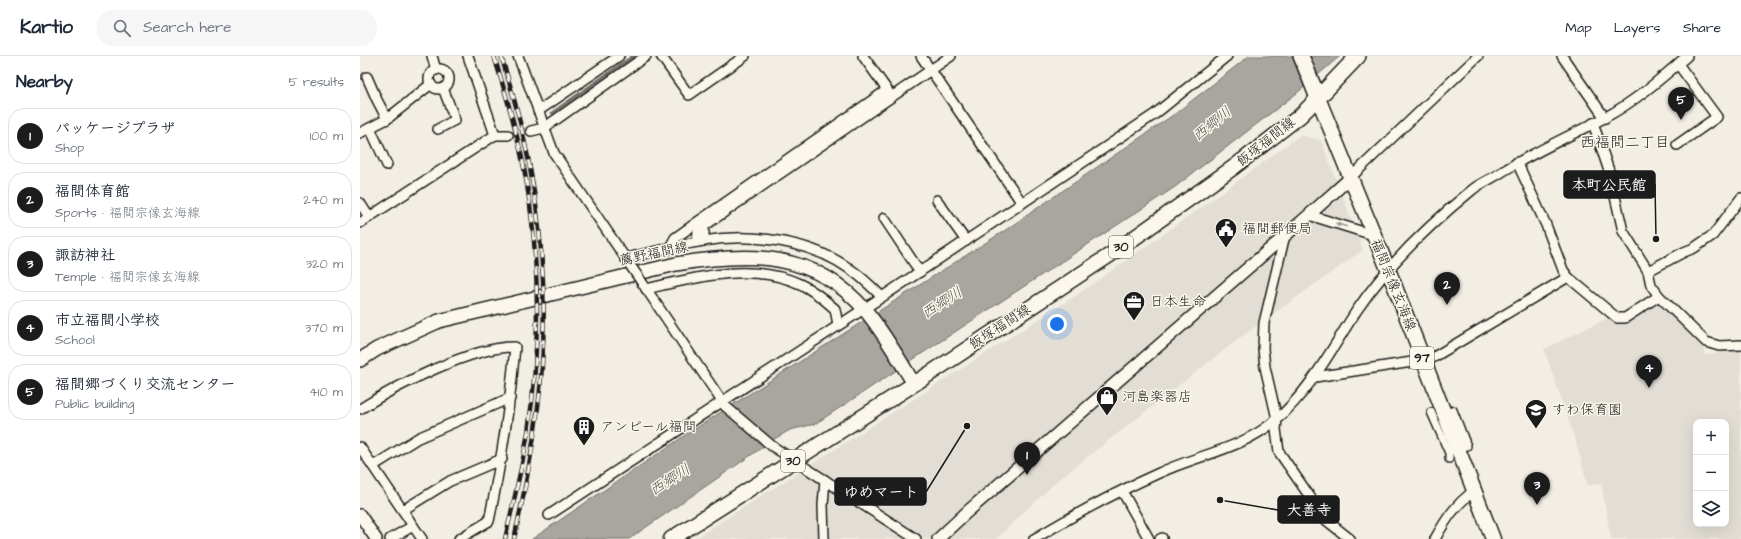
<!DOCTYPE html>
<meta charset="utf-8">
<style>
body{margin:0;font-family:"Architects Daughter","Klee One",sans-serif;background:#f6f6f7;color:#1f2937}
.controls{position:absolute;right:12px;bottom:12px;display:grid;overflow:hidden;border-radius:8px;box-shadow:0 4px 16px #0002}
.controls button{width:36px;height:36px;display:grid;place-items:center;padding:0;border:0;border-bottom:1px solid #e0e1e3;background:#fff;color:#1f2937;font:20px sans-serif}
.you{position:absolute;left:697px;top:268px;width:14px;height:14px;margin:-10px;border:3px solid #fff;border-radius:50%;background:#1a73e8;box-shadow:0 0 0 6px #1a73e833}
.badge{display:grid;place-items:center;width:26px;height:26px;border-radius:50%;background:#1c1c1c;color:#fff;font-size:13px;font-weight:700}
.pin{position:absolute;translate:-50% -33px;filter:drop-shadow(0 1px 2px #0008)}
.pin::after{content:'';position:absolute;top:21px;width:14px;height:12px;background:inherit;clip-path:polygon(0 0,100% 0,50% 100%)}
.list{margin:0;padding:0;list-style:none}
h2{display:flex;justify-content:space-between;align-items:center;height:52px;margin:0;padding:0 16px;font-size:17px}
h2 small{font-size:13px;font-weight:400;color:#747a83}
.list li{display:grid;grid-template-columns:26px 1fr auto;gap:12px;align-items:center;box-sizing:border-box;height:56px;margin:0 8px 8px;padding:0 8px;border:1px solid #e0e1e3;border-radius:16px}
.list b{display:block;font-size:15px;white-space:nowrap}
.list p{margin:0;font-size:13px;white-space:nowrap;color:#747a83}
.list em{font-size:13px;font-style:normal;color:#747a83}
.icon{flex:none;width:22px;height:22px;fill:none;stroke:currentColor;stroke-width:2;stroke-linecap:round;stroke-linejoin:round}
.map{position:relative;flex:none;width:1381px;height:483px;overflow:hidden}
header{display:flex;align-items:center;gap:24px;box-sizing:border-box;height:56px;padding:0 20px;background:#fff;border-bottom:1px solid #e0e1e3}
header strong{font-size:19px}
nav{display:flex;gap:22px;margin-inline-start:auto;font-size:14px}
.search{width:280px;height:36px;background:#f6f6f7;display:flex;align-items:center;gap:10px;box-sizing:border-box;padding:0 14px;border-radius:16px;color:#747a83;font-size:15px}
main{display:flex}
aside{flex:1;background:#fff}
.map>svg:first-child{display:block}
</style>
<header>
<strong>Kartio</strong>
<div class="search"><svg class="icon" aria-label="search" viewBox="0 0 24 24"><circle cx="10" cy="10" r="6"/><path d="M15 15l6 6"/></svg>Search here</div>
<nav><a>Map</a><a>Layers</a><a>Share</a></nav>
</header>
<main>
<aside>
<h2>Nearby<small>5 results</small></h2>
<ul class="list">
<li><span class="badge">1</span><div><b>パッケージプラザ</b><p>Shop</p></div><em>100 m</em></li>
<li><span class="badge">2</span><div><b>福間体育館</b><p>Sports · 福間宗像玄海線</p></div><em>240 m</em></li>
<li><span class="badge">3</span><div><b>諏訪神社</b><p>Temple · 福間宗像玄海線</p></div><em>320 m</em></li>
<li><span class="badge">4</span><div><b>市立福間小学校</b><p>School</p></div><em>370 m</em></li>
<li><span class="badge">5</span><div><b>福間郷づくり交流センター</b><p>Public building</p></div><em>410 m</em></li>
</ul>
</aside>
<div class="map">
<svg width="1381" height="483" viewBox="0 0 1381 483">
<rect width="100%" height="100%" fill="#f2eee4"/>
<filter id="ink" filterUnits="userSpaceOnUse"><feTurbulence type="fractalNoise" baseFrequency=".025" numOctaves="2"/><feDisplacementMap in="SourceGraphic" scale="8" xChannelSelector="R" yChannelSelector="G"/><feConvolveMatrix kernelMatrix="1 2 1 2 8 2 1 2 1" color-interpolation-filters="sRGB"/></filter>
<g filter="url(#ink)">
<g fill="#e2ded5" fill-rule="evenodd">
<path d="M 940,79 L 961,84 L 1003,194 L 881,281 L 698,424 L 636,483 L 334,483 L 714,241 L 859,139 Z"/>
<path d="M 1303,249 L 1344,289 L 1344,299 L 1381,294 L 1381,483 L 1251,483 L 1241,427 L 1228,430 L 1215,383 L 1184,293 L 1250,261 L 1261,267 L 1295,250 ZM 1336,366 L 1366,366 L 1366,468 L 1336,468 Z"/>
</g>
<path fill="#a9a6a0" stroke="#716f6b" d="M 889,0 L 980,0 L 937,37 L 815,131 L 455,368 L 430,374 L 416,382 L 269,483 L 172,483 L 330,376 L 644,175 L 816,57 Z"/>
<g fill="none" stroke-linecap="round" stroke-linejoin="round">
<path stroke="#716f6b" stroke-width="3" d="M 192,57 L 273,0"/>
<path stroke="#d2cec6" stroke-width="9" stroke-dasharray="9 4.5" stroke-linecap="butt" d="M 148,79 L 171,75"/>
<g stroke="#1c1c1c" stroke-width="10">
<g id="pedestrian">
<path d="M 1093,354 L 1107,390"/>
<path d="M 1071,356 L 1089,397 L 1089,403"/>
</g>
</g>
<g stroke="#1c1c1c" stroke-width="12">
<g id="minor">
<path d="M 72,0 L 76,14"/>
<path d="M 108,0 L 135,79"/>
<path d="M 158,0 L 194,97 L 268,206"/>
<path d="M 301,0 L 329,39 L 385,0"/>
<path d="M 503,0 L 530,38"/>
<path d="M 561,0 L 662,147"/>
<path d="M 1202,0 L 1245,62"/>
<circle cx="79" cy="23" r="10"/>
<path d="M 7,21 L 17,44 L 27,63"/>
<path d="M 178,55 L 259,0"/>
<path d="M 1233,67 L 1249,115 L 1263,175 L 1288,215 L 1291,229 L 1299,240 L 1346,286 L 1359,290 L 1381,289"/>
<path d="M 10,72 L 27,109"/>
<path d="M 78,73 L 95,64 L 83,32"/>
<path d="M 171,75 L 184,72 L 286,0"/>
<path d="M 0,77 L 27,63 L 71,28"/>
<path d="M 1317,89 L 1357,61 L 1318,8"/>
<path d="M 1157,106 L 1186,169 L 1203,214 L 1208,221 L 1257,262 L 1265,262 L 1299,240"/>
<path d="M 990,122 L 1118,0"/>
<path d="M 577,144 L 606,185"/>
<path d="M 0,147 L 9,161"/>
<path d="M 949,159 L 1013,179"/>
<path d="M 524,162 L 560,216"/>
<path d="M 0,167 L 135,79 L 148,79"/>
<path d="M 925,179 L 904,267 L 903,293 L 905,311 L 917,363 L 916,373 L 919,396 L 966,464 L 990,483"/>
<path d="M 344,185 L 344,170 L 591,0"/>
<path d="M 337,186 L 339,165 L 527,34"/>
<path d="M 309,193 L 315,182 L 339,165"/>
<path d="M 265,202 C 291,197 317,189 343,185 C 392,177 449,184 490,213 C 502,221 512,231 522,241"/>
<path d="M 1288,215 L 1324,196 L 1334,192 L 1353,179 L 1381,142"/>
<path d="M 283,228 L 365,350 L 412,390 L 556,483"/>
<path d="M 286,233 C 336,221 391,206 440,228 C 453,234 465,244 475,253 L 478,269"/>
<path d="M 955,321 L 1052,306 L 1064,307 L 1208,221"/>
<path d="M 0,353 C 36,330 112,290 155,291 C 150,350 141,407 129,465 L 99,483"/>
<path d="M 0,391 L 62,483"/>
<path d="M 13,410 L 58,382 L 150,342"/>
<path d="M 762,435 L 789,483"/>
<path d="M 43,454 L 90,425 L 142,403"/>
<path d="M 189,459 L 522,241 L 795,58 L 867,0"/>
<path d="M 30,483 L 53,470"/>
<path d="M 464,483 L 463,449 L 465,424"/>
<path d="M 674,483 C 714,459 756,436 799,417 C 838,399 882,393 916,364 C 951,334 972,292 997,254 C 1028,208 1069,169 1112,134 C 1119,128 1129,124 1137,119 C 1171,97 1208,81 1244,62 C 1273,47 1302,22 1327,0"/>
<path d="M 800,483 L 802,482"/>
<path d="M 1075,483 C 1086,463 1096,448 1114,435"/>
</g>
</g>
<g stroke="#1c1c1c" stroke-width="14">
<g id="tertiary">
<path d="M 0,459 L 16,483"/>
<path d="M 578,483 L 607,456 L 949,159 L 990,122"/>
</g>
</g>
<g stroke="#1c1c1c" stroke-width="16">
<path id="secondary" d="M 0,304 L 17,293 L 79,265 L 316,208 C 387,196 454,194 506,255 C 524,277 539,303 554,328"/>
</g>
<g stroke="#1c1c1c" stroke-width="17">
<path id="primary" d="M 311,483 L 554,328 L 753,197 L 874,111 L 940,60 L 958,42 L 1028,213 L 1133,483"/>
</g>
<g stroke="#1c1c1c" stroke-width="18">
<path id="trunk" d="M 941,0 L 958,42 L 998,0"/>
</g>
<use href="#pedestrian" stroke="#fbf7ec" stroke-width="7"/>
<use href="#minor" stroke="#fbf7ec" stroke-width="9"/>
<use href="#tertiary" stroke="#fbf7ec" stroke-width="11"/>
<use href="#secondary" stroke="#fbf7ec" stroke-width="13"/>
<use href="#primary" stroke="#fbf7ec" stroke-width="14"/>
<use href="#trunk" stroke="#fbf7ec" stroke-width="15"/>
<g stroke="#1c1c1c" stroke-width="4.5">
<g id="rail">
<path d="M 134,0 C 147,42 160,85 167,129 C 180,210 180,295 168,376 C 162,412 153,448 145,483"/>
<path d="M 141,0 C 174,100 189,205 182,310 C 178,368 167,426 154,483"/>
</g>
</g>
<use href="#rail" stroke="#fbf7ec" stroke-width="3" stroke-dasharray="9" stroke-linecap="butt"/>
<g stroke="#1c1c1c" stroke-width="12" stroke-linecap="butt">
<path id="minor-bridge" d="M 270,209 L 283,228"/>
</g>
<use href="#minor-bridge" stroke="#fbf7ec" stroke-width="9"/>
</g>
<defs><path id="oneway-solid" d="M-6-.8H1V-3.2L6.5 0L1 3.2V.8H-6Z"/></defs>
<use fill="#97948e" href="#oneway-solid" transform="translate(981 169) rotate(-163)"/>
</g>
<defs>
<g id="civic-pin" transform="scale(1.15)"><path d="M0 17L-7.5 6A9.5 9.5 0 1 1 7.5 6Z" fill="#1c1c1c" stroke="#fbf7ec"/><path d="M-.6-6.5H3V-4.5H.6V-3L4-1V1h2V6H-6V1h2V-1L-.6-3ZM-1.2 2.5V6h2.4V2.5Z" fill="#fff"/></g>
<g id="office-pin" transform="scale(1.15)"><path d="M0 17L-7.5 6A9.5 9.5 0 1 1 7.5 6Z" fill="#1c1c1c" stroke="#fbf7ec"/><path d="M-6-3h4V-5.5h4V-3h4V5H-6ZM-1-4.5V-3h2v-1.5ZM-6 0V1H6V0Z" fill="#fff"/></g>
<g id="shop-pin" transform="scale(1.15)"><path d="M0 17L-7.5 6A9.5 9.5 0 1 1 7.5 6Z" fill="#1c1c1c" stroke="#fbf7ec"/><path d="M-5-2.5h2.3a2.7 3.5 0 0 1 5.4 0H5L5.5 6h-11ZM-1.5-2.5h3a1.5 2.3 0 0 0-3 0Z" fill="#fff"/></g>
<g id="school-pin" transform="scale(1.15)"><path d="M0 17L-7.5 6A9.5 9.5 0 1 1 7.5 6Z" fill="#1c1c1c" stroke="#fbf7ec"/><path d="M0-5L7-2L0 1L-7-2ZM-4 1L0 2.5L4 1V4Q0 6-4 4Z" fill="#fff"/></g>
<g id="building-pin" transform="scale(1.15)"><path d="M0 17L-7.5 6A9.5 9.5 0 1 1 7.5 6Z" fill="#1c1c1c" stroke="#fbf7ec"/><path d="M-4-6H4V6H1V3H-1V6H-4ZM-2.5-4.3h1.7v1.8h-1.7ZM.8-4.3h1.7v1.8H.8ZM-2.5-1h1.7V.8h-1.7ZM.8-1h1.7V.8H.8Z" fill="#fff"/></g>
</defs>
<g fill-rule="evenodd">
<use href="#civic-pin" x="866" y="173"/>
<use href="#office-pin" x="774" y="246"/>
<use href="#shop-pin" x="747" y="341"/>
<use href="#school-pin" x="1176" y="354"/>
<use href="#building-pin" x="224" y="371"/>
</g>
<g text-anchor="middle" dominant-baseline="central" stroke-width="3" stroke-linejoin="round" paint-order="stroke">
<g fill="#fbf7ec" stroke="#5f5e5a" stroke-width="1">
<rect x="749" y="180" width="24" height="22" rx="3"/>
<rect x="1050" y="291" width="24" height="22" rx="3"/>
<rect x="421" y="394" width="24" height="22" rx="3"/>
</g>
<g font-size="13" font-weight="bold" fill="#1c1c1c">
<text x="761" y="191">30</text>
<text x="1062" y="302">97</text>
<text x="433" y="405">30</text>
</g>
<g font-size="14" fill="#1c1c1c" stroke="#fbf7ec">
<text transform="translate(906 86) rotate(-38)">飯塚福間線</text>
<text transform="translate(294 198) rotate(-12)">薦野福間線</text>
<text transform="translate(1033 229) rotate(68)">福間宗像玄海線</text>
<text transform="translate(640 271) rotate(-33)">飯塚福間線</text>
</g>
<g font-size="14" fill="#1c1c1c" stroke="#fbf7ec" text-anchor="start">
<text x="882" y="173">福間郵便局</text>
<text x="790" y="246">日本生命</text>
<text x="762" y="341">河島楽器店</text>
<text x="1192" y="354">すわ保育園</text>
<text x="240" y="371">アンピール福間</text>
</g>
<g font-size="15" font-style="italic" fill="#545351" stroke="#fbf7ec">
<text transform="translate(852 68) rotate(-39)">西郷川</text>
<text transform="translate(582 247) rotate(-33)">西郷川</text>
<text transform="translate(310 424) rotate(-33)">西郷川</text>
</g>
<g font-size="15" fill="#1c1c1c" stroke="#fbf7ec">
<text x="1265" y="86">西福間二丁目</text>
</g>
</g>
<path fill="none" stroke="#1c1c1c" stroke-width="1.5" d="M1296 183L1295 128M607 370L566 436M860 444L918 454"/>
<g fill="#1c1c1c" stroke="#fbf7ec" stroke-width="1.5">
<circle cx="1296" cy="183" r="4"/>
<circle cx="607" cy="370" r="4"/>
<circle cx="860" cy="444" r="4"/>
</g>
<g fill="#1c1c1c" stroke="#1c1c1c" stroke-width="1.5">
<rect x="1204" y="115" width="91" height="27" rx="4"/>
<rect x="475" y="422" width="91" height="27" rx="4"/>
<rect x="918" y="440" width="61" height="27" rx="4"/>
</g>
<g font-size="15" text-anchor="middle" font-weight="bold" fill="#fff">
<text x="1249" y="134">本町公民館</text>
<text x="521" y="441">ゆめマート</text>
<text x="949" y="459">大善寺</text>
</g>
</svg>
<div class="controls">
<button>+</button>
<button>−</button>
<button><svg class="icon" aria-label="layers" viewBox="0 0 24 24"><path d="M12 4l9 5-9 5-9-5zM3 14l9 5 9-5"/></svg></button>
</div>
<div class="you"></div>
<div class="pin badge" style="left:667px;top:419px">1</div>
<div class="pin badge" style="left:1087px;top:249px">2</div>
<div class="pin badge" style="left:1177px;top:449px">3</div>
<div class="pin badge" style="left:1289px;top:332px">4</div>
<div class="pin badge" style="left:1321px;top:64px">5</div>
</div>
</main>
